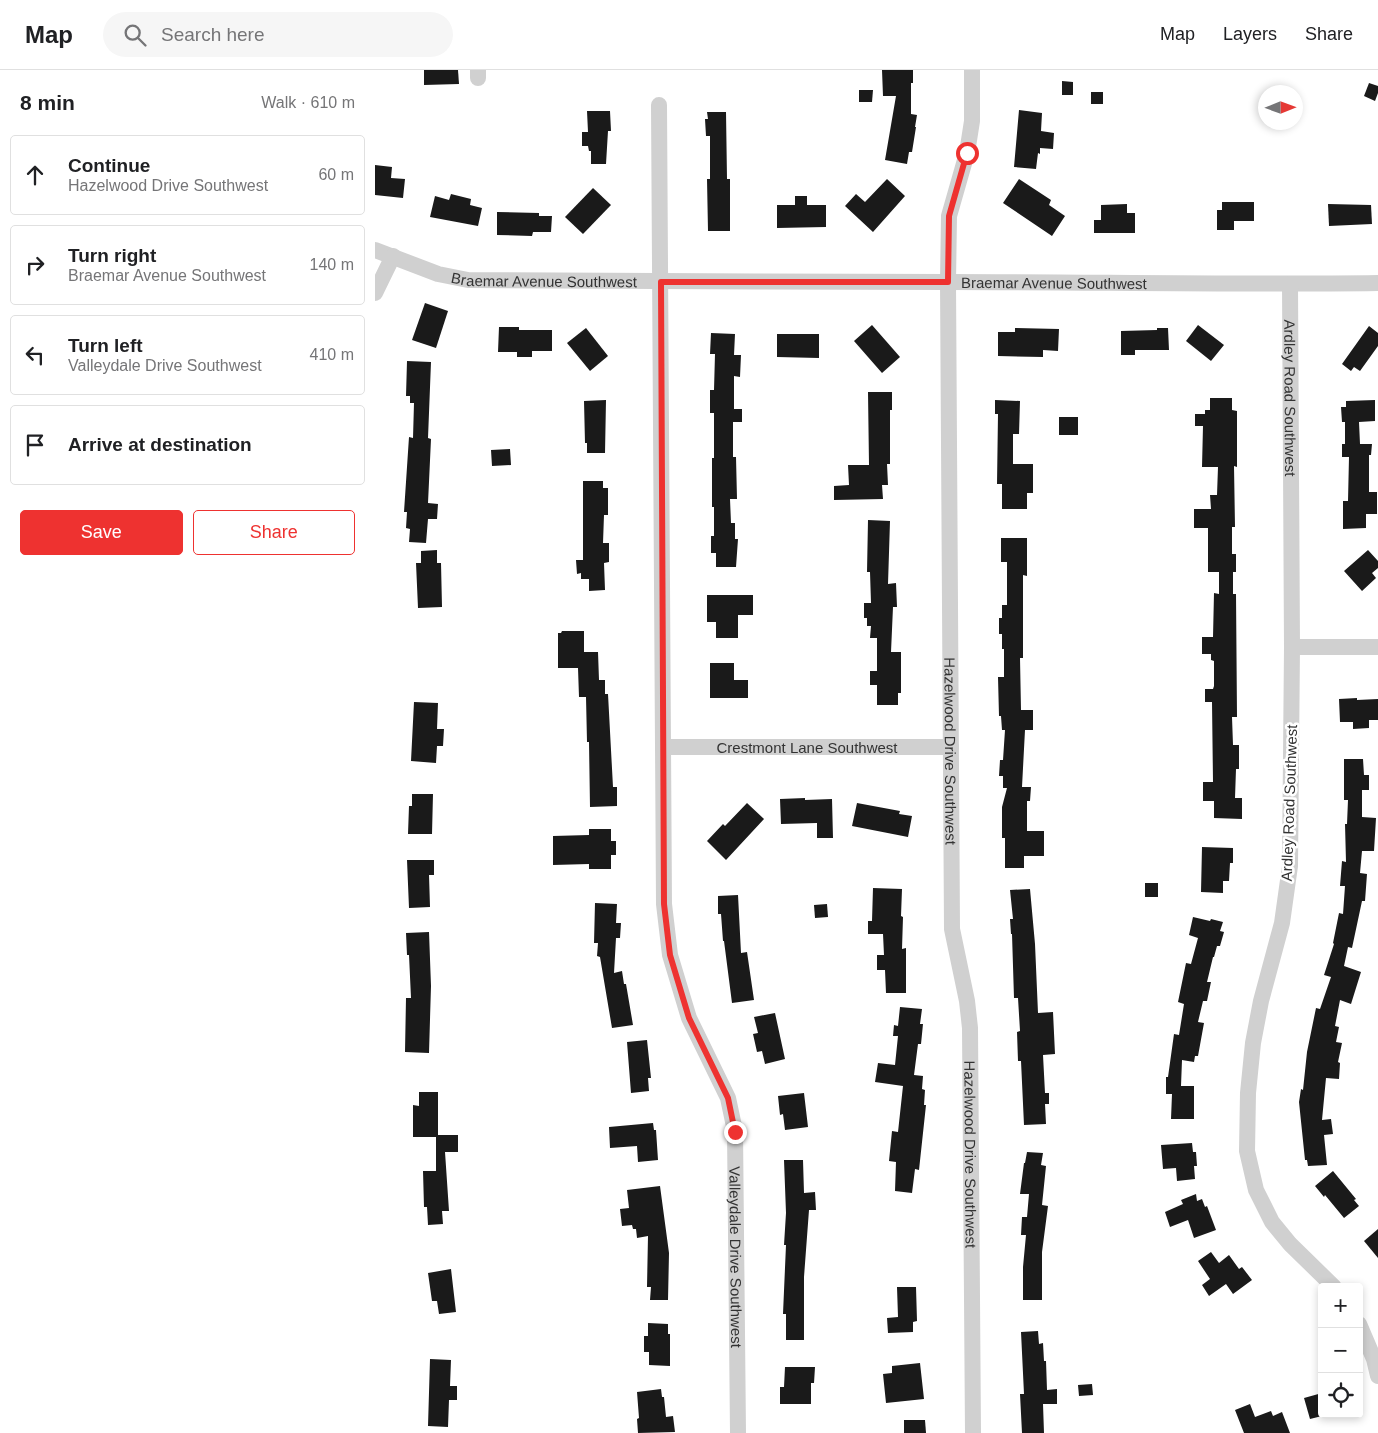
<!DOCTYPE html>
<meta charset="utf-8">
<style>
body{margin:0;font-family:Arial,sans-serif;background:#f6f6f6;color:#202124}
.controls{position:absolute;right:15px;bottom:15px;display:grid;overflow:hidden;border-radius:5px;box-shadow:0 2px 8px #0003}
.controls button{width:45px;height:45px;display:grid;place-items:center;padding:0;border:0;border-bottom:1px solid #e0e0e0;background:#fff;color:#202124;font:25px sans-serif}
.compass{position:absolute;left:883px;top:15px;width:45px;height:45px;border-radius:50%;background:#fff;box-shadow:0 2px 8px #0003;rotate:89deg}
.stop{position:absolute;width:15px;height:15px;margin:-11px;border:4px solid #ee3230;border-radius:50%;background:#fff}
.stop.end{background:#ee3230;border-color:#fff;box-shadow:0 1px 5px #0008}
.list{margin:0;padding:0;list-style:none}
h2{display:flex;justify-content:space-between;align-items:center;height:65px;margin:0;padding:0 20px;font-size:21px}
h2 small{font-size:16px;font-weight:400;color:#757577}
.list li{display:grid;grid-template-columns:32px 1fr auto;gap:15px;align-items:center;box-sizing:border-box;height:80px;margin:0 10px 10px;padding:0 10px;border:1px solid #e0e0e0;border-radius:5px}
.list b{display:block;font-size:19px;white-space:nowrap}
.list p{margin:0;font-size:16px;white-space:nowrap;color:#757577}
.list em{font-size:16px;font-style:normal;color:#757577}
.actions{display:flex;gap:10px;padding:15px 20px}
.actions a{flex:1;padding:11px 0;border:1px solid #ee3230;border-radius:5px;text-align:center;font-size:18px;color:#ee3230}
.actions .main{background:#ee3230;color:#fff}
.icon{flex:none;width:28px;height:28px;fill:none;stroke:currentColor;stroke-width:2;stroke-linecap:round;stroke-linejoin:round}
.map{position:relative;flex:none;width:1003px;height:1363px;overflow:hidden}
header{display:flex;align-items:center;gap:30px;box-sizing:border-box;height:70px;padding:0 25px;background:#fff;border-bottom:1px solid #e0e0e0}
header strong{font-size:24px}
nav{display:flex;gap:28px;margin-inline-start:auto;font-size:18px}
.search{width:350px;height:45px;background:#f6f6f6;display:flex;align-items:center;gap:12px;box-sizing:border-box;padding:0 18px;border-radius:28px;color:#757577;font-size:19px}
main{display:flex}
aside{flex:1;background:#fff}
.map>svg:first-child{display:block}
</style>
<header>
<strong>Map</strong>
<div class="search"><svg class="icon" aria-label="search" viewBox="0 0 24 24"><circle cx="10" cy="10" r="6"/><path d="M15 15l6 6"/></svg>Search here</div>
<nav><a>Map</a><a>Layers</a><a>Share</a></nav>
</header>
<main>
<aside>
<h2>8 min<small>Walk · 610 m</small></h2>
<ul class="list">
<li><svg class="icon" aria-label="ahead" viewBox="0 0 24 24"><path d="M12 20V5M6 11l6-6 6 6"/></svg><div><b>Continue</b><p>Hazelwood Drive Southwest</p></div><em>60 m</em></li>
<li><svg class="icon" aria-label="right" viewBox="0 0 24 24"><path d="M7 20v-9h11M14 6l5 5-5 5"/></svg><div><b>Turn right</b><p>Braemar Avenue Southwest</p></div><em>140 m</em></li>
<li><svg class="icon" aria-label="left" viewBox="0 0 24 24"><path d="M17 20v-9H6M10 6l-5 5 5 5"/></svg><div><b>Turn left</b><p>Valleydale Drive Southwest</p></div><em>410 m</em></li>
<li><svg class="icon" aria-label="arrive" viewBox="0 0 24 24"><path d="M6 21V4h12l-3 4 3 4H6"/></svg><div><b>Arrive at destination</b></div></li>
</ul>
<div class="actions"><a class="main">Save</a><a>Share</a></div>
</aside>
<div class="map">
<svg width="1003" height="1363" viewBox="0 0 1003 1363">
<rect width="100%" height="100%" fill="#fff"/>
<g fill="#1a1a1a">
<path d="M 49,0 L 83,0 L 84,14 L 49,15 Z"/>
<path d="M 507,0 L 538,0 L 538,13 L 536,13 L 536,44 L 542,45 L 540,57 L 541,57 L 537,82 L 534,82 L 532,94 L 510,90 L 521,26 L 508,26 Z"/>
<path d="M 687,11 L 698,12 L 698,25 L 687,25 Z"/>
<path d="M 994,13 L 1003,16 L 1003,23 L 1000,31 L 989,26 Z"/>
<path d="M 484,20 L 498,20 L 497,32 L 484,32 Z"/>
<rect x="716" y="22" width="12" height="12"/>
<path d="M 644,40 L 667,43 L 666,61 L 679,63 L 678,79 L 665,78 L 665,84 L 663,83 L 661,99 L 639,97 Z"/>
<path d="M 212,41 L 235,41 L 236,61 L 233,61 L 231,94 L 216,94 L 216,81 L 214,81 L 213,76 L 207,76 L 207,62 L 213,62 Z"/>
<path d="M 332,42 L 351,42 L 352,109 L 355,109 L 355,161 L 333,161 L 332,109 L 335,109 L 335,66 L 331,66 L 330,49 L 333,49 Z"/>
<path d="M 0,95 L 17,97 L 16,108 L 30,109 L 28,128 L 0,125 Z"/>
<path d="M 512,109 L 530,126 L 498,162 L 470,136 L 481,124 L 490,132 Z"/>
<path d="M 644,109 L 676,130 L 674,135 L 690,146 L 677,166 L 628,133 Z"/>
<path d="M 218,118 L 236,135 L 208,164 L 190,147 Z"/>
<path d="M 76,124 L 96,129 L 95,135 L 107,138 L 103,156 L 55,147 L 60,126 L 74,130 Z"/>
<path d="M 420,126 L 432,126 L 432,135 L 451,135 L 451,157 L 402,158 L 402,135 L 420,135 Z"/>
<path d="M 847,132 L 879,132 L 879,151 L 859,151 L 859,160 L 842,160 L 842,140 L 847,140 Z"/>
<path d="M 752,134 L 752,143 L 760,143 L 760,163 L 719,163 L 719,150 L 726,150 L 726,135 Z"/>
<path d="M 953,134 L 996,135 L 997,154 L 954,156 Z"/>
<path d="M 122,142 L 164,143 L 164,146 L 177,146 L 176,162 L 158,162 L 157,166 L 122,165 Z"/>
<path d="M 50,233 L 73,241 L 61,278 L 37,270 Z"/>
<path d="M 497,255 L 525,287 L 507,303 L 479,271 Z"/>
<path d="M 823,255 L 849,275 L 836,291 L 811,271 Z"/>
<path d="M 994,256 L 1003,263 L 1003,276 L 985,301 L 979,297 L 976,301 L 967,294 Z"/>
<path d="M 124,257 L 144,257 L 144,260 L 177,260 L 177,281 L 157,281 L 157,287 L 142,287 L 142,282 L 123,282 Z"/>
<path d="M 211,258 L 233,286 L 215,301 L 192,273 Z"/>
<path d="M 640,258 L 684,259 L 683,281 L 668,280 L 668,287 L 623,286 L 623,262 L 640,262 Z"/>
<path d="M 782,258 L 793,258 L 794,280 L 760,280 L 760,285 L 746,285 L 746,261 L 782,260 Z"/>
<path d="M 336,263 L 360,264 L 359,285 L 366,285 L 365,307 L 359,306 L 359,339 L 367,339 L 367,352 L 358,352 L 358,387 L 361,387 L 362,429 L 355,429 L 356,453 L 360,453 L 360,469 L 363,469 L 361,497 L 341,497 L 341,483 L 336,483 L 336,466 L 339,466 L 339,437 L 337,437 L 337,388 L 339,388 L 339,343 L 335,343 L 335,320 L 339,320 L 340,284 L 335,284 Z"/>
<path d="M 402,264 L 444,264 L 444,288 L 402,287 Z"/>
<path d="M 32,291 L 56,292 L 53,368 L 56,369 L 53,433 L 63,434 L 62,449 L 53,449 L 51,473 L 34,472 L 35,459 L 31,458 L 32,442 L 29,442 L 34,367 L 38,368 L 39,333 L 35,333 L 35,326 L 31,326 Z"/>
<path d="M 493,322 L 517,322 L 517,340 L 515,340 L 515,394 L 512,394 L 513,415 L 507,415 L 508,429 L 459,430 L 459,416 L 474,415 L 473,395 L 494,395 Z"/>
<path d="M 835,328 L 857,328 L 857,340 L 862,341 L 862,397 L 859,396 L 860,457 L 857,457 L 857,484 L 861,484 L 861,502 L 858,502 L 858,524 L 861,524 L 862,647 L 857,647 L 858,675 L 864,675 L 864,699 L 861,699 L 860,728 L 867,728 L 867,749 L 839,748 L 839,731 L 828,731 L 828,712 L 838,712 L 837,632 L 830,632 L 830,619 L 838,619 L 839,616 L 839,591 L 836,590 L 836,584 L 827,584 L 827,567 L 838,567 L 839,523 L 844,524 L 844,502 L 833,502 L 833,458 L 819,458 L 819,439 L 836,439 L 835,425 L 842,425 L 843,397 L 827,397 L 828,356 L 820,356 L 820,344 L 830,344 L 830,340 L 835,340 Z"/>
<path d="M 231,330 L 230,383 L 212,383 L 212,373 L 210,373 L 209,331 Z"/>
<path d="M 620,330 L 645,331 L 644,364 L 638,364 L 638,394 L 658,394 L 658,423 L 652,423 L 652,439 L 627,439 L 627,414 L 622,414 L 623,344 L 620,344 Z"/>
<path d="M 1000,330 L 1000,351 L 984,352 L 985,374 L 997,374 L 996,385 L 994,385 L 994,422 L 1002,422 L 1002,444 L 991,444 L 991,458 L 968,459 L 968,431 L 973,431 L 974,387 L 967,387 L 967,374 L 970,374 L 970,352 L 967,352 L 966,337 L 971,337 L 971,331 Z"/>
<rect x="684" y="347" width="19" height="18"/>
<path d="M 135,379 L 136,395 L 117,396 L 116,380 Z"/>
<path d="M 208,411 L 228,411 L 228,418 L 233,418 L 233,445 L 229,445 L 228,473 L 234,473 L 234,492 L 229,493 L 230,520 L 214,521 L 214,509 L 206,509 L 206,503 L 202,504 L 201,490 L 208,490 Z"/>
<path d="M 493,450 L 515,451 L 513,514 L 521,513 L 522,537 L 518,537 L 516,582 L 526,582 L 526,623 L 523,623 L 523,635 L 502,635 L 502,615 L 495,615 L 495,601 L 502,601 L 502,568 L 495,568 L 496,556 L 492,556 L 492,548 L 489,548 L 489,533 L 496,533 L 495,502 L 492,502 Z"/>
<path d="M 626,468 L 652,468 L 652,506 L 648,505 L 648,588 L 645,588 L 646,640 L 658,640 L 658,660 L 650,660 L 647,717 L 656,717 L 655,731 L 652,731 L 652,761 L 669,761 L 669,786 L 649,786 L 649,798 L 630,798 L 630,768 L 627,768 L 627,737 L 632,718 L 628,718 L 628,706 L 624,706 L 625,690 L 628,690 L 630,660 L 627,660 L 626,646 L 624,646 L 623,607 L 629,607 L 629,579 L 627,579 L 627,564 L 624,564 L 624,548 L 627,548 L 627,535 L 632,535 L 632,492 L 626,492 Z"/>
<path d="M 62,480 L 62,493 L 66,493 L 67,537 L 43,538 L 41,493 L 46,493 L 46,481 Z"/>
<path d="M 993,480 L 1003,491 L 1003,498 L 997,503 L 1001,508 L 987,521 L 969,501 Z"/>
<path d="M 332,525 L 378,525 L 378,545 L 363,545 L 363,568 L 341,568 L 341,552 L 332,552 Z"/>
<path d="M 187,561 L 209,561 L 209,582 L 223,582 L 224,610 L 230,610 L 230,624 L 233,624 L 238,717 L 242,717 L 242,736 L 215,737 L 214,672 L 212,672 L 211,627 L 204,627 L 203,598 L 183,598 L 183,563 L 186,563 Z"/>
<path d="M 335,593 L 359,593 L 359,610 L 373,610 L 373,628 L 335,628 Z"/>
<path d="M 982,628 L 982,630 L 1003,629 L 1003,650 L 994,650 L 994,658 L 978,659 L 978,652 L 965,652 L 964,629 Z"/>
<path d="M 39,632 L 63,633 L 62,659 L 69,659 L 68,676 L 62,676 L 61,693 L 36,691 Z"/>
<path d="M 969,689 L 988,689 L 989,705 L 994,705 L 994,720 L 987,720 L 987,747 L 1001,748 L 999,781 L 987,781 L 985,803 L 992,804 L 990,831 L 987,831 L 977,878 L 973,877 L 969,896 L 986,902 L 976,934 L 965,930 L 960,956 L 964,957 L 961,972 L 967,973 L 963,992 L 965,993 L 964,1009 L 951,1008 L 947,1050 L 956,1049 L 958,1064 L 949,1065 L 952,1095 L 933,1096 L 932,1090 L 930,1090 L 924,1032 L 926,1019 L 928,1020 L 932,982 L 941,938 L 945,939 L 956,907 L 949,905 L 959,874 L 958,873 L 964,843 L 968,844 L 970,816 L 965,816 L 967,791 L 971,792 L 970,754 L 972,754 L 973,730 L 969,730 Z"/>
<path d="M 37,724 L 58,724 L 57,764 L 33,764 L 34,736 L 37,736 Z"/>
<path d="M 430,728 L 430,730 L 457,729 L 458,768 L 442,768 L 442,753 L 406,754 L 405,729 Z"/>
<path d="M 372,733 L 389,749 L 351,790 L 332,771 L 348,754 L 350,756 Z"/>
<path d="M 482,733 L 525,741 L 524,744 L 537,746 L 533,767 L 477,756 Z"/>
<path d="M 214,759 L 236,759 L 236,771 L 241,771 L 241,785 L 236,785 L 236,799 L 214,799 L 214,794 L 178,795 L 178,766 L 214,765 Z"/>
<path d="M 827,777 L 858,778 L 858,793 L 855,793 L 854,811 L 848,811 L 848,823 L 826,822 Z"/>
<path d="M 32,790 L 59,790 L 59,805 L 54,805 L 55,837 L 34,838 Z"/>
<rect x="770" y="813" width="13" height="14"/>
<path d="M 498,818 L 527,819 L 526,846 L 528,847 L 527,879 L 531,878 L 531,923 L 511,923 L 510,900 L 502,900 L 502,885 L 509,885 L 508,864 L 493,864 L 493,851 L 497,851 Z"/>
<path d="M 655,819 L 660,874 L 663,943 L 678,942 L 680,984 L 668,985 L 670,1023 L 674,1023 L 674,1034 L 670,1034 L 671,1054 L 649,1055 L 646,991 L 643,991 L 642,962 L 645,961 L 643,928 L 639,928 L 637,864 L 636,864 L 635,849 L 638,849 L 635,820 Z"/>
<path d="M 363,825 L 366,883 L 372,882 L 379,930 L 357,933 L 349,871 L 348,871 L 346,844 L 343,844 L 343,826 Z"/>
<path d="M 220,833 L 242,834 L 241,853 L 246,853 L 245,868 L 241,868 L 239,903 L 247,901 L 249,914 L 251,914 L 258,955 L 237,958 L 225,887 L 222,886 L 223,873 L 219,873 Z"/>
<path d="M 452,834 L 453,847 L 440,848 L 439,835 Z"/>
<path d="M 818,847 L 835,851 L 836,849 L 848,852 L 845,861 L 849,862 L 845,876 L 842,876 L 839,887 L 838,887 L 832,912 L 836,912 L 832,931 L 828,931 L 823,952 L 829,953 L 823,986 L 820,986 L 819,992 L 807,990 L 806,1016 L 819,1016 L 819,1049 L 796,1049 L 797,1024 L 791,1024 L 791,1007 L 793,1007 L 799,964 L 804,965 L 809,934 L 803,932 L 811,893 L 816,894 L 823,868 L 814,865 Z"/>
<path d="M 54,862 L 56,916 L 54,983 L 30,982 L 31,928 L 36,928 L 34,885 L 32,885 L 31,863 Z"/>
<path d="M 525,937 L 547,939 L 545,954 L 548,954 L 546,974 L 543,974 L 539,1005 L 548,1006 L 547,1019 L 550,1020 L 549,1035 L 551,1035 L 544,1100 L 540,1099 L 537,1123 L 520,1121 L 521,1092 L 514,1091 L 517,1061 L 523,1062 L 528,1016 L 500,1012 L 503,993 L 520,995 L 523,966 L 518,966 L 519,955 L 523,956 Z"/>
<path d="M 400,943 L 410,989 L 390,994 L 387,981 L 382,982 L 378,964 L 383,963 L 379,947 Z"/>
<path d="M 272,970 L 276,1008 L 273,1008 L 274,1021 L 256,1023 L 252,972 Z"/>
<path d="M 44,1022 L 63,1022 L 63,1065 L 83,1065 L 83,1082 L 70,1082 L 74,1141 L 67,1141 L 68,1154 L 53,1155 L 52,1137 L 49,1137 L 48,1101 L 61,1101 L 61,1067 L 38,1067 L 38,1035 L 44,1036 Z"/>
<path d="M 429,1023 L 433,1057 L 410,1060 L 408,1044 L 405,1045 L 403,1026 Z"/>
<path d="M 278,1053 L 279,1060 L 281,1060 L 283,1090 L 263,1092 L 262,1076 L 235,1078 L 234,1057 Z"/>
<path d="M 817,1073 L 818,1082 L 821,1082 L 822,1096 L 819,1096 L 820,1109 L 802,1111 L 801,1098 L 788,1099 L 786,1075 Z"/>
<path d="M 652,1082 L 668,1083 L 666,1095 L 671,1096 L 667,1135 L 673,1136 L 667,1182 L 667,1230 L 648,1230 L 648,1197 L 651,1165 L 646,1165 L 647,1147 L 652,1147 L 654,1124 L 645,1124 L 649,1093 L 650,1093 Z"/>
<path d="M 409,1090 L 428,1090 L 429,1123 L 440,1122 L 441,1140 L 434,1140 L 429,1207 L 429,1270 L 411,1270 L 411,1244 L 408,1244 L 411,1175 L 409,1175 L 411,1143 Z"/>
<path d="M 958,1101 L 981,1129 L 979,1130 L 984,1136 L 969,1148 L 950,1125 L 949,1127 L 940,1116 Z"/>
<path d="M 285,1116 L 294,1183 L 293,1230 L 275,1230 L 276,1217 L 272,1217 L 273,1166 L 262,1168 L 261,1159 L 258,1159 L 257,1155 L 247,1156 L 245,1139 L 254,1138 L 252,1120 Z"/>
<path d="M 821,1124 L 822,1131 L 827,1129 L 830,1137 L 832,1136 L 841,1160 L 819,1168 L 813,1150 L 795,1157 L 790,1142 L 808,1134 L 806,1130 Z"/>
<path d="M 1003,1159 L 1003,1188 L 989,1171 Z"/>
<path d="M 836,1182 L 844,1193 L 854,1185 L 864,1199 L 867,1197 L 877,1210 L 858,1224 L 851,1214 L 834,1226 L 827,1215 L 835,1209 L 823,1191 Z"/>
<path d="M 76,1199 L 81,1242 L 64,1244 L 62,1231 L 57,1231 L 53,1203 Z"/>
<path d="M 522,1217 L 541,1217 L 542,1251 L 538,1252 L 538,1262 L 513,1263 L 512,1248 L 523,1247 Z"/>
<path d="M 273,1253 L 293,1254 L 293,1264 L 295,1264 L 295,1296 L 274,1295 L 274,1282 L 269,1282 L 269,1266 L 273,1266 Z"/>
<path d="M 663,1261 L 664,1274 L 668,1273 L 669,1291 L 671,1291 L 672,1320 L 682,1319 L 682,1334 L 668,1334 L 669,1363 L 647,1363 L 645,1324 L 649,1324 L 646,1262 Z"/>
<path d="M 55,1289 L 76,1290 L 75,1316 L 82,1316 L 82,1330 L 74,1330 L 73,1357 L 53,1356 Z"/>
<path d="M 545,1293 L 549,1329 L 511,1333 L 508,1304 L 517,1303 L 517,1296 Z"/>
<path d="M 410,1297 L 440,1297 L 439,1313 L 436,1313 L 436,1334 L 405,1334 L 405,1317 L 409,1317 Z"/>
<path d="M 717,1314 L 718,1325 L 704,1326 L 703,1315 Z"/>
<path d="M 286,1319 L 287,1327 L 289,1327 L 291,1347 L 298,1346 L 300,1362 L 263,1363 L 262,1349 L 264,1348 L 262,1322 Z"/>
<path d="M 947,1323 L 947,1346 L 935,1349 L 929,1328 Z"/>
<path d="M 875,1334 L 880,1347 L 896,1341 L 898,1346 L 907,1342 L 915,1363 L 869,1363 L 860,1340 Z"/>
<path d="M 529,1350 L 550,1350 L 551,1363 L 529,1363 Z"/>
</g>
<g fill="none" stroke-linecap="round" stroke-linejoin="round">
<g stroke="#d0d0d0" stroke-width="16">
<path id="s1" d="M 597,0 L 597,51 L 592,83 L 574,146 L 573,212 L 577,859 L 592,931 L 595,958 L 598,1363"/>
<path d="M 103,8 L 103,0"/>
<path id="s2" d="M 284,35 L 289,834 L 295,885 L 314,948 L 353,1028 L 360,1061 L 363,1363"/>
<path id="s3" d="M 0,180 L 63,204 L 93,210 C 253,212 413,211 573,212 C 716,212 860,215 1003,213"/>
<path id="s4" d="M 915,214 L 917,577 L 915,796 L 907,853 L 886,931 L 878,973 L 873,1023 L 872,1081 L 881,1120 L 897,1152 L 915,1174 L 959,1217"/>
<path d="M 0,223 L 18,186"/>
<path d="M 917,577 L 1003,577"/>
<path id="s5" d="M 288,677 L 576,677"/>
<path d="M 984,1254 L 999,1289 L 1003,1306"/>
</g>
</g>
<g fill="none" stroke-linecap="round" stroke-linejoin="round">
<path stroke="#ee3230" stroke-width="6" d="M 360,1062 L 353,1028 L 314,948 L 295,885 L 289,834 L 286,212 L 573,212 L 574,146 L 592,83"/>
</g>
<g text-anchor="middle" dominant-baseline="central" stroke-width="5" stroke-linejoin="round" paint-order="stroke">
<g font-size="15" fill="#333" stroke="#fff">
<text stroke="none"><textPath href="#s3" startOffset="174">Braemar Avenue Southwest</textPath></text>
<text stroke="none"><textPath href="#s3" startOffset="684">Braemar Avenue Southwest</textPath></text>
<text stroke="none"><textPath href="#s4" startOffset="114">Ardley Road Southwest</textPath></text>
<text stroke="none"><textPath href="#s5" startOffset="144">Crestmont Lane Southwest</textPath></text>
<text stroke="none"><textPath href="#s1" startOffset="684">Hazelwood Drive Southwest</textPath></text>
<text transform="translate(914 733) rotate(-88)">Ardley Road Southwest</text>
<text stroke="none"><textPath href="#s1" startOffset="1089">Hazelwood Drive Southwest</textPath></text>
<text stroke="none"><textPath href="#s2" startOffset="1165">Valleydale Drive Southwest</textPath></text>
</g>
</g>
</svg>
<div class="controls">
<button>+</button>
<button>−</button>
<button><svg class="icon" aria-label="locate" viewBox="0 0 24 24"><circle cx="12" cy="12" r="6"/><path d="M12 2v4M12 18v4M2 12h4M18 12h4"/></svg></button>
</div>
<svg class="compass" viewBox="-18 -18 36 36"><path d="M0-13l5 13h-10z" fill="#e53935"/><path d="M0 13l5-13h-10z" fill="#757577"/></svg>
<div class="stop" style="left:592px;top:83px"></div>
<div class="stop end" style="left:360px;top:1062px"></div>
</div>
</main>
